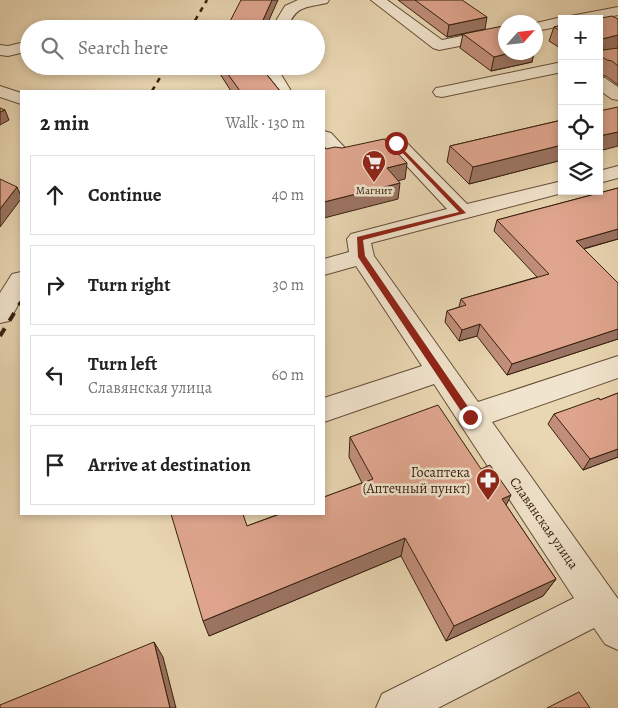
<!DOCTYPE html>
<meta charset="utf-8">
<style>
body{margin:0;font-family:Alegreya,serif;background:#f6f6f6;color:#222}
.controls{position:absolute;right:15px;top:15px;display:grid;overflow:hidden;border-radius:0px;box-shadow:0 2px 8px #0003}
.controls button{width:45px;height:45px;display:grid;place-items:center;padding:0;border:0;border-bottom:1px solid #e0e0e0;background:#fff;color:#222;font:25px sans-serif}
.compass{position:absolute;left:498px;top:15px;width:45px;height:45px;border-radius:50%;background:#fff;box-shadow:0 2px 8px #0003;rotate:63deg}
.stop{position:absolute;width:15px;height:15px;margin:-11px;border:4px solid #8f2418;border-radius:50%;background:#fff}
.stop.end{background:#8f2418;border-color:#fff;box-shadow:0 1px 5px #0008}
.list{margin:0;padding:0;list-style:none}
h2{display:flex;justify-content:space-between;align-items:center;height:65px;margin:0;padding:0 20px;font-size:21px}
h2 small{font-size:16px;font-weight:400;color:#767676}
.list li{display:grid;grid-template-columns:32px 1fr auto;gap:15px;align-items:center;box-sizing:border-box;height:80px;margin:0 10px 10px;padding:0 10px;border:1px solid #e0e0e0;border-radius:0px}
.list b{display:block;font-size:19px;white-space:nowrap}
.list p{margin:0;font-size:16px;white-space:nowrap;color:#767676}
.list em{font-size:16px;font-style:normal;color:#767676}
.icon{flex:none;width:28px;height:28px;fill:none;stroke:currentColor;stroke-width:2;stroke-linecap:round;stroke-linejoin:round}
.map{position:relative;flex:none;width:618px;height:708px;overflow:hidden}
.search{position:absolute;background:#fff;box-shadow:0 2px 8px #0003;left:20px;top:20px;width:305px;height:55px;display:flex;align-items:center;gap:12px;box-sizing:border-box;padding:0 18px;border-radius:28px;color:#767676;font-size:19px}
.panel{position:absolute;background:#fff;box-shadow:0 2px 8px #0003;left:20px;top:90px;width:305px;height:425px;border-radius:0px}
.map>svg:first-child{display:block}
</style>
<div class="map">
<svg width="618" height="708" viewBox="0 0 618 708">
<rect width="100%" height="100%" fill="#e9d6b2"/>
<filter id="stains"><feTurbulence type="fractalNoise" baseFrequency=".004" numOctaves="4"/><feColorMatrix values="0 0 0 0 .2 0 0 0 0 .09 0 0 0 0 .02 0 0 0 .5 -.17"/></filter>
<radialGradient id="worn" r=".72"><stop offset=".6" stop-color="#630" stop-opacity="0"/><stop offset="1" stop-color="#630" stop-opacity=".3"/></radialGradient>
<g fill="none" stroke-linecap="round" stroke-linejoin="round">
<g stroke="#644e38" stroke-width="2">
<g id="minor">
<path d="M 298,0 L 329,0 L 327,3 C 305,8 296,5 287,29 L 271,29 L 285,6 Z"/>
<path d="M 371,0 L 387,0 L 442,40 L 506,27 L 506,37 L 439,50 L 433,48 Z"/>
<path d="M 618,7 L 618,15 L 599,19 L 569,19 L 571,16 L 576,15 Z"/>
<path d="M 562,17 L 568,19 L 562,19 L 562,26 L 536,31 L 536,23 Z"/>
<path d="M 29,41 L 29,51 L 8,56 L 0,55 L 0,45 L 8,46 Z"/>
<path d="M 562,62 L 562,72 L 442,97 L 436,96 L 433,92 L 436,88 L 442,87 Z"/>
<path d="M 86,66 L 104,66 L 102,70 L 88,70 Z"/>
<path d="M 260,66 L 276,66 L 291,91 L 273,91 Z"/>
<path d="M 599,77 L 605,78 L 618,87 L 618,100 L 612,99 L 599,90 Z"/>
<path d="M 0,86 L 21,93 L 21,104 L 0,97 Z"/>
<path d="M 324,131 L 331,133 L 346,149 L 396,137 L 403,139 L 467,204 L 562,181 L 562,191 L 570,191 L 371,243 L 374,256 L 478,402 L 618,356 L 618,378 L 492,422 L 618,599 L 618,650 L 605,644 L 594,628 L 438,708 L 376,708 L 382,694 L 574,598 L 434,384 L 324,422 L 324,398 L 422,366 L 356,266 L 324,275 L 324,259 L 349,252 L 347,239 L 351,234 L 447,209 L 392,150 L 341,162 L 334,160 L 324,149 Z"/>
<path d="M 618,166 L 618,178 L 599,183 L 599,171 Z"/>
<path d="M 21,272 L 21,300 L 9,321 L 0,323 L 0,293 L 12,274 Z"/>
</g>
</g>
<use href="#minor" fill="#f1e4cd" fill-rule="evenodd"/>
<g stroke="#37200f" stroke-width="2.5" stroke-dasharray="5 5" stroke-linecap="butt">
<path d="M 190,29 L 207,0"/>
<path d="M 152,91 L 167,66"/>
</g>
<path stroke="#37200f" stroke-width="4" stroke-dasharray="9 9" stroke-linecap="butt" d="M 0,336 L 21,302"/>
</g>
<g fill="#c08e7a" stroke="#37200f">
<path d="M 398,0 L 462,0 L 485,29 L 506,52 L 534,52 L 532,62 L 491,71 L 460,48 L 463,34 L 447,37 Z"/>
<path d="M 599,19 L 618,19 L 618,85 L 606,76 L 602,76 L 599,74 Z"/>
<path d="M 562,25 L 562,49 L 549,41 L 554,27 Z"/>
<path d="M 215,66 L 260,66 L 280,91 L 231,91 Z"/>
<path d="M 562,120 L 562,160 L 469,184 L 447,162 L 450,146 Z"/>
<path d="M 618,188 L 618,239 L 584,249 L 618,283 L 618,339 L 507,375 L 477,336 L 459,341 L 445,322 L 447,311 L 459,307 L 461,299 L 537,277 L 494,231 L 497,220 Z"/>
<path d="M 618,393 L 618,457 L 583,470 L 548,424 L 554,414 L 600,400 Z"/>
<path d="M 350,437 L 506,505 L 556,579 L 543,596 L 446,641 L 401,556 L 209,636 L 247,526 L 362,483 L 349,457 Z"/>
</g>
<g fill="#9c7463" stroke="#37200f">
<path d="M 272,0 L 278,0 L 265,29 L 259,29 Z"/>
<path d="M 487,17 L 485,29 L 447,37 L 449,25 Z"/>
<path d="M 618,35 L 618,49 L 599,53 L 602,39 Z"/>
<path d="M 514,52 L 534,52 L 532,62 L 491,71 L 494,57 Z"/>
<path d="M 5,110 L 9,120 L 0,125 L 0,112 Z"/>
<path d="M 618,132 L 618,146 L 599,151 L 599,136 Z"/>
<path d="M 562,145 L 562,160 L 469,184 L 473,167 Z"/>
<path d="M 407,163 L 405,179 L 385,184 L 387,168 Z"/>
<path d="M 400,183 L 398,199 L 324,218 L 324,202 Z"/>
<path d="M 17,187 L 21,196 L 21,199 L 0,227 L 0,209 Z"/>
<path d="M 618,229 L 618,239 L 571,252 L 576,241 Z"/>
<path d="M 480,324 L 477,336 L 459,341 L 462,330 Z"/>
<path d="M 618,329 L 618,339 L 507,375 L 512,364 Z"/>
<path d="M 618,449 L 618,457 L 583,470 L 590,459 Z"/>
<path d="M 511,495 L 502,514 L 502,499 Z"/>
<path d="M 405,538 L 401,556 L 209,636 L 203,621 Z"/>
<path d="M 556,579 L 543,596 L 446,641 L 454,626 Z"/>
<path d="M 154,642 L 163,657 L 176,708 L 170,708 Z"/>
</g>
<g fill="#dfa58e" stroke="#37200f">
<path d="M 241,0 L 272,0 L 259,29 L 226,29 Z"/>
<path d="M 415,0 L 462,0 L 487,17 L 449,25 Z"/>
<path d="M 612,16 L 618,19 L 618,35 L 602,39 L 603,50 L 618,48 L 618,66 L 612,61 L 607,60 L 599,55 L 599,19 L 596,19 Z"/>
<path d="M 562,25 L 562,32 L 554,27 Z"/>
<path d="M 503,26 L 506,28 L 506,52 L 514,52 L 494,57 L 463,34 Z"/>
<path d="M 222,66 L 260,66 L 280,91 L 240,91 Z"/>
<path d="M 618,107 L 618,132 L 599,136 L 599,111 Z"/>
<path d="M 0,108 L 5,110 L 0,112 Z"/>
<path d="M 562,120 L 562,145 L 473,167 L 450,146 Z"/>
<path d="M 384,139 L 407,163 L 387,168 L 400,183 L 324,202 L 324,146 L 326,149 L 335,147 L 342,148 Z"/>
<path d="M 0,179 L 17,187 L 0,209 Z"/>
<path d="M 618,188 L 618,229 L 576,241 L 618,283 L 618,329 L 512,364 L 480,324 L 462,330 L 447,311 L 466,305 L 461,299 L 549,274 L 497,220 Z"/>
<path d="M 618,393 L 618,449 L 590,459 L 554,414 L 599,398 L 600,400 Z"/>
<path d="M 438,405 L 481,469 L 490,465 L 511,495 L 502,499 L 556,579 L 454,626 L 405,538 L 203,621 L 171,514 L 243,514 L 247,526 L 280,514 L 324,514 L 324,497 L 373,479 L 350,437 Z"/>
<path d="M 154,642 L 170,708 L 0,708 L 0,705 Z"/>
<path d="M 579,692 L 590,708 L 547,708 Z"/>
</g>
<path fill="#8f2418" d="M 396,142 L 466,213 L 363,240 L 365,256 L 473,414 L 475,417 L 470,421 L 467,420 L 358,257 L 357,237 L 459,212 L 394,144 Z"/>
<defs>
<g id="supermarket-pin" transform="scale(1.25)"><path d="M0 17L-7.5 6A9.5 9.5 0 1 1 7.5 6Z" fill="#8f2418" stroke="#f1e4cd"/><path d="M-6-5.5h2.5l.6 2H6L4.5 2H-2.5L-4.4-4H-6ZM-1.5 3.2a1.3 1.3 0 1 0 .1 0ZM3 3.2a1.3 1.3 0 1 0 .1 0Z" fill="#fff"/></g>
<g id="pharmacy-pin" transform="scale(1.25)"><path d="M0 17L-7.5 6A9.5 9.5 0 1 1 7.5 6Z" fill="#8f2418" stroke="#f1e4cd"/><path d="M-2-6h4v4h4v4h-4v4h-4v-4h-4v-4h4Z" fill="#fff"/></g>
</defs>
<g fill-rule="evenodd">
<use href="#supermarket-pin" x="374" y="162"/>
<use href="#pharmacy-pin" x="488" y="480"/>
</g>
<g text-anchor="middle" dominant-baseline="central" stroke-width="5" stroke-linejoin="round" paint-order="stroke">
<g font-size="11" fill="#37200f" stroke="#f1e4cd">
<text x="374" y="190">Магнит</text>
</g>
<g font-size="14" fill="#37200f" stroke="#f1e4cd" text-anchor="end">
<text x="470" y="472">Госаптека<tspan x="470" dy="16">(Аптечный пункт)</tspan></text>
</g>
<g font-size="14" fill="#37200f" stroke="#f1e4cd">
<text transform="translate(544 523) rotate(55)">Славянская улица</text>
</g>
</g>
<rect width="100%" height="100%" filter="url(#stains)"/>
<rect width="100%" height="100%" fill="url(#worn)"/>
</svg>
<div class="controls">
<button>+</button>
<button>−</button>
<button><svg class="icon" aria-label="locate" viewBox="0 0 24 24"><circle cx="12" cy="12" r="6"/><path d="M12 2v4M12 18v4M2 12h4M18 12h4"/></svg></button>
<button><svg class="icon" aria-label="layers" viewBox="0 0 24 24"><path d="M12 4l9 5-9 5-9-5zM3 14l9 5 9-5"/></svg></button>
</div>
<svg class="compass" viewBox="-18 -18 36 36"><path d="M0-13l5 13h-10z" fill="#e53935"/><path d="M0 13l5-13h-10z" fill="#767676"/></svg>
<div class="stop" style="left:396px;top:143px"></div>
<div class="stop end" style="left:470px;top:417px"></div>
<div class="search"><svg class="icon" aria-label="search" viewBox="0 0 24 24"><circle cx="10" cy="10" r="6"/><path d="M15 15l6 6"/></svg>Search here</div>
<section class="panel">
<h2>2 min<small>Walk · 130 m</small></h2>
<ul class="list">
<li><svg class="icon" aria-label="ahead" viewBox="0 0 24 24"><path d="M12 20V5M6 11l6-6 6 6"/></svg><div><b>Continue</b></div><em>40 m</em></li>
<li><svg class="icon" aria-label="right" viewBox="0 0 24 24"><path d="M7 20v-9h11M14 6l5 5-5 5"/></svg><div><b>Turn right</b></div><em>30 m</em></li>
<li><svg class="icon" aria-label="left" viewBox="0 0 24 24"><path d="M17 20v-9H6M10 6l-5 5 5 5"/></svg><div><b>Turn left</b><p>Славянская улица</p></div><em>60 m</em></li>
<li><svg class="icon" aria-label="arrive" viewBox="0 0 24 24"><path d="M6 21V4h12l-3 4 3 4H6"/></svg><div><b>Arrive at destination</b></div></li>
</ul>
</section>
</div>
